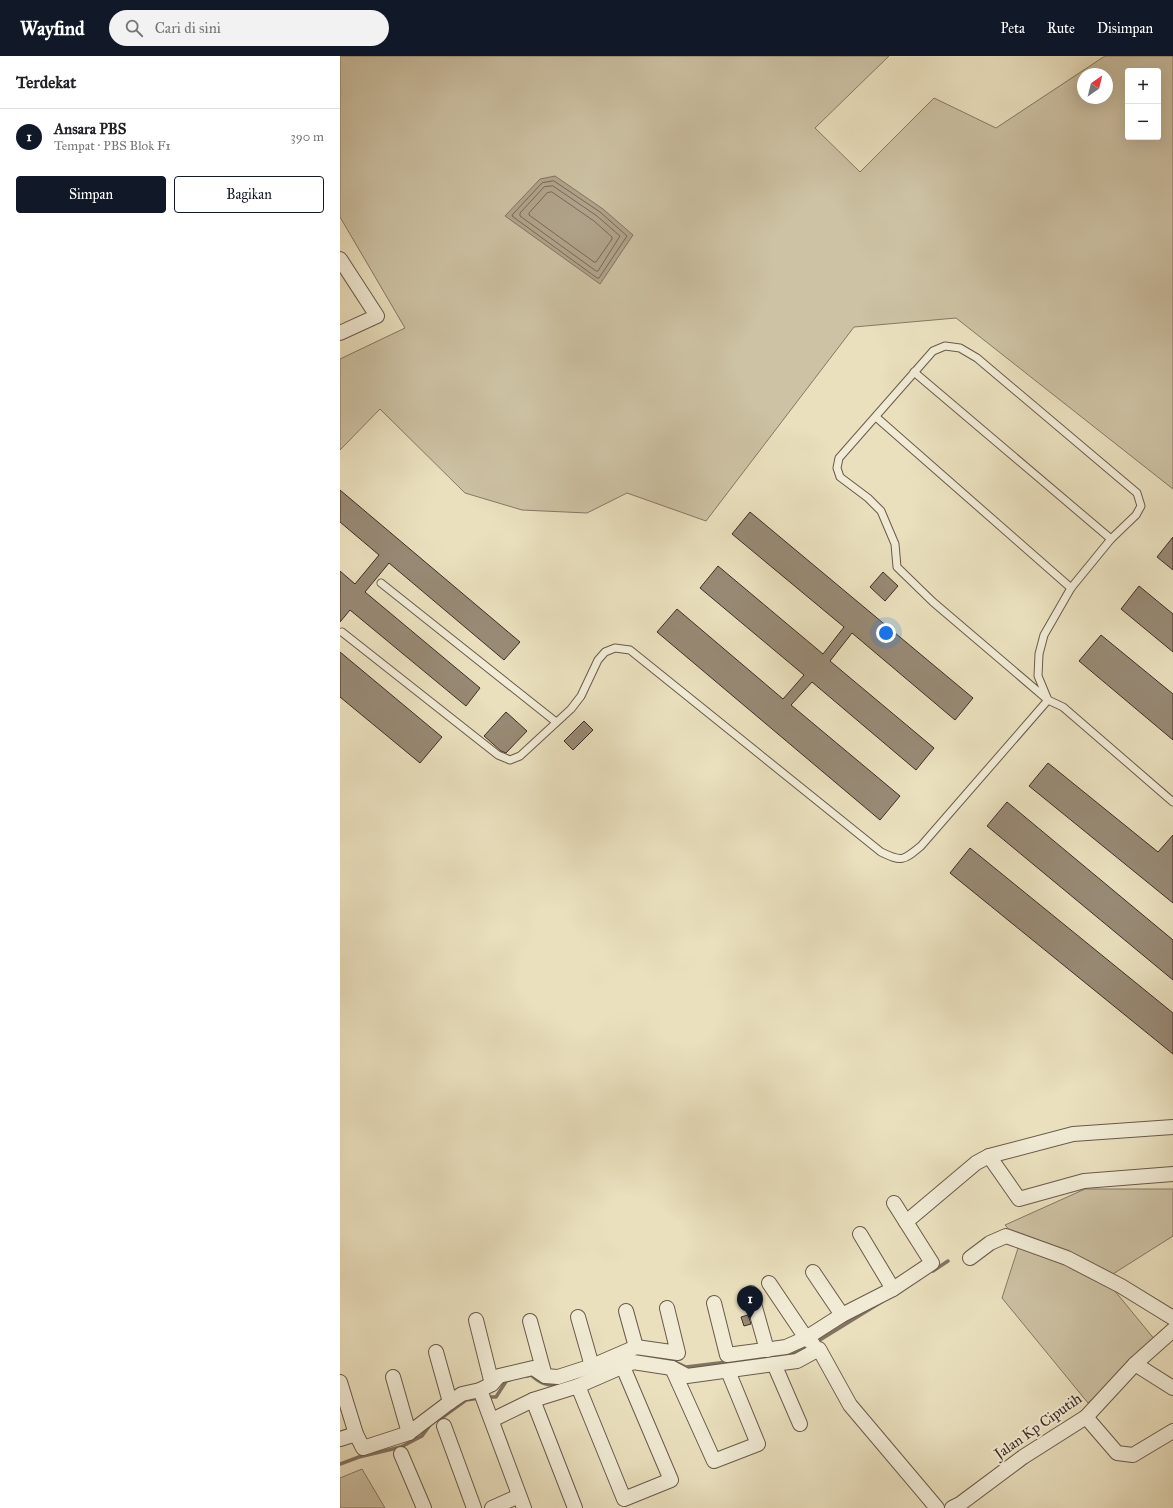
<!DOCTYPE html>
<html lang="id">
<meta charset="utf-8">
<style>
body{margin:0;font-family:"IM FELL Great Primer",serif;background:#f2f2f2;color:#202124}
.controls{position:absolute;right:12px;top:12px;display:grid;overflow:hidden;border-radius:4px;box-shadow:0 4px 16px #0002}
.controls button{width:36px;height:36px;display:grid;place-items:center;padding:0;border:0;border-bottom:1px solid #e0e0e0;background:#fff;color:#202124;font:20px sans-serif}
.compass{position:absolute;left:737px;top:12px;width:36px;height:36px;border-radius:50%;background:#fff;box-shadow:0 4px 16px #0002;rotate:35deg}
.you{position:absolute;left:546px;top:577px;width:14px;height:14px;margin:-10px;border:3px solid #fff;border-radius:50%;background:#1a73e8;box-shadow:0 0 0 6px #1a73e833}
.badge{display:grid;place-items:center;width:26px;height:26px;border-radius:50%;background:#111827;color:#fff;font-size:13px;font-weight:700}
.pin{position:absolute;translate:-50% -33px;filter:drop-shadow(0 1px 2px #0008)}
.pin::after{content:'';position:absolute;top:21px;width:14px;height:12px;background:inherit;clip-path:polygon(0 0,100% 0,50% 100%)}
.list{margin:0;padding:0;list-style:none}
h2{display:flex;justify-content:space-between;align-items:center;height:52px;margin:0;padding:0 16px;font-size:17px}
h2 small{font-size:13px;font-weight:400;color:#757577}
.list li{display:grid;grid-template-columns:26px 1fr auto;gap:12px;align-items:center;box-sizing:border-box;height:56px;padding:0 16px;border-top:1px solid #e0e0e0}
.list b{display:block;font-size:15px;white-space:nowrap}
.list p{margin:0;font-size:13px;white-space:nowrap;color:#757577}
.list em{font-size:13px;font-style:normal;color:#757577}
.actions{display:flex;gap:8px;padding:12px 16px}
.actions a{flex:1;padding:9px 0;border:1px solid #111827;border-radius:4px;text-align:center;font-size:14px;color:#111827}
.actions .main{background:#111827;color:#fff}
.icon{flex:none;width:22px;height:22px;fill:none;stroke:currentColor;stroke-width:2;stroke-linecap:round;stroke-linejoin:round}
.map{position:relative;flex:none;width:833px;height:1452px;overflow:hidden}
header{display:flex;align-items:center;gap:24px;box-sizing:border-box;height:56px;padding:0 20px;background:#111827;color:#fff}
header strong{font-size:19px}
nav{display:flex;gap:22px;margin-inline-start:auto;font-size:14px}
.search{width:280px;height:36px;background:#f2f2f2;display:flex;align-items:center;gap:10px;box-sizing:border-box;padding:0 14px;border-radius:22px;color:#757577;font-size:15px}
main{display:flex}
aside{flex:1;background:#fff}
.map>svg:first-child{display:block}
</style>
<header>
<strong>Wayfind</strong>
<div class="search"><svg class="icon" aria-label="search" viewBox="0 0 24 24"><circle cx="10" cy="10" r="6"/><path d="M15 15l6 6"/></svg>Cari di sini</div>
<nav><a>Peta</a><a>Rute</a><a>Disimpan</a></nav>
</header>
<main>
<aside>
<h2>Terdekat<small></small></h2>
<ul class="list">
<li><span class="badge">1</span><div><b>Ansara PBS</b><p>Tempat · PBS Blok F1</p></div><em>390 m</em></li>
</ul>
<div class="actions"><a class="main">Simpan</a><a>Bagikan</a></div>
</aside>
<div class="map">
<svg width="833" height="1452" viewBox="0 0 833 1452">
<rect width="100%" height="100%" fill="#eae0be"/>
<filter id="stains"><feTurbulence type="fractalNoise" baseFrequency=".005" numOctaves="4"/><feColorMatrix values="0 0 0 0 .2 0 0 0 0 .09 0 0 0 0 .02 0 0 0 .5 -.17"/></filter>
<radialGradient id="worn" r=".72"><stop offset=".6" stop-color="#630" stop-opacity="0"/><stop offset="1" stop-color="#630" stop-opacity=".3"/></radialGradient>
<g fill="#cdc2a4" stroke="#867864" fill-rule="evenodd">
<path d="M 0,0 L 549,0 L 475,72 L 520,116 L 594,42 L 656,72 L 765,0 L 833,0 L 833,433 L 616,262 L 514,271 L 366,465 L 287,437 L 247,457 L 182,454 L 125,437 L 40,353 L 0,394 L 0,303 L 65,272 L 0,161 ZM 788,15 L 818,15 L 818,81 L 788,81 ZM 743,18 L 767,18 L 767,42 L 743,42 Z"/>
<path d="M 745,1133 L 833,1133 L 833,1180 L 765,1223 L 820,1290 L 748,1347 L 662,1242 L 680,1186 L 665,1169 Z"/>
<path d="M 22,1413 L 45,1452 L 0,1452 L 0,1422 Z"/>
</g>
<path fill="#b0a38a" stroke="#837462" d="M 215,120 L 263,153 L 293,179 L 260,228 L 165,160 L 200,123 Z"/>
<g fill="none" stroke-linecap="round" stroke-linejoin="round">
<g stroke="#786858" stroke-width="1">
<path d="M 214,125 L 260,156 L 287,180 L 259,222 L 257,222 L 172,160 L 173,158 L 202,127 Z"/>
<path d="M 213,130 L 257,160 L 280,180 L 258,215 L 256,215 L 180,160 L 180,157 L 204,131 Z"/>
<path d="M 212,136 L 254,165 L 272,181 L 272,183 L 256,206 L 254,206 L 189,159 L 189,157 L 207,137 Z"/>
</g>
<g stroke="#837462" stroke-width="3.5">
<path d="M 593,1215 L 608,1205"/>
<path d="M 475,1287 L 543,1245"/>
<path d="M 293,1299 L 294,1299 L 333,1305 L 346,1311 L 452,1298 L 469,1289"/>
<path d="M 187,1320 L 191,1319 C 201,1328 208,1331 222,1327"/>
<path d="M 147,1341 L 156,1341 L 167,1324 L 170,1324"/>
<path d="M 96,1361 L 100,1363 L 126,1344 L 140,1342"/>
<path d="M 0,1408 L 19,1401 L 61,1391 L 82,1380 L 90,1369"/>
</g>
</g>
<g fill="#988a75" stroke="#3f2d25">
<path d="M 0,434 L 180,586 L 164,604 L 49,507 L 25,536 L 140,632 L 126,650 L 10,554 L 0,566 L 0,515 L 15,528 L 39,499 L 0,466 Z"/>
<path d="M 410,456 L 633,642 L 615,664 L 512,577 L 490,605 L 594,692 L 576,714 L 472,626 L 451,649 L 560,740 L 540,764 L 317,576 L 337,553 L 443,643 L 464,619 L 360,532 L 378,510 L 483,598 L 504,571 L 392,478 Z"/>
<path d="M 833,481 L 833,514 L 817,501 Z"/>
<path d="M 543,516 L 558,530 L 545,545 L 530,531 Z"/>
<path d="M 799,530 L 833,558 L 833,596 L 781,553 Z"/>
<path d="M 761,579 L 833,638 L 833,684 L 739,605 Z"/>
<path d="M 0,596 L 102,681 L 80,707 L 0,641 Z"/>
<path d="M 166,656 L 187,675 L 166,697 L 161,695 L 144,680 Z"/>
<path d="M 244,665 L 253,674 L 233,694 L 224,685 Z"/>
<path d="M 708,707 L 818,796 L 833,779 L 833,847 L 689,730 Z"/>
<path d="M 667,746 L 833,884 L 833,924 L 647,770 Z"/>
<path d="M 630,792 L 833,957 L 833,998 L 610,817 Z"/>
<path d="M 408,1259 L 411,1268 L 404,1270 L 401,1261 Z"/>
</g>
<g fill="none" stroke-linecap="round" stroke-linejoin="round">
<g stroke="#6a5a4b" stroke-width="9">
<g id="service">
<path d="M 574,316 L 771,483"/>
<path d="M 536,361 L 731,532"/>
<path d="M 41,527 L 216,666"/>
<path d="M 2,576 L 158,699 L 170,704 L 180,700 L 231,653 L 241,640 L 258,604 L 265,596 L 275,592 L 290,594 L 541,796 C 562,806 563,805 581,790 L 708,644"/>
<path d="M 708,644 L 698,620 L 699,598 L 704,579 L 731,532 L 771,483 L 796,459 L 801,450 L 797,437 L 637,302 L 620,292 L 605,290 L 593,295 L 499,402 L 497,412 L 500,421 L 528,442 L 541,455 L 555,488 L 557,511 L 593,546 L 708,644 L 723,651 L 833,746"/>
</g>
</g>
<g stroke="#6a5a4b" stroke-width="16">
<g id="minor">
<path d="M 0,203 L 37,260 L 0,277"/>
<path d="M 649,1100 L 679,1143 L 744,1125 L 833,1118"/>
<path d="M 566,1166 L 636,1107 L 649,1100 L 733,1078 L 833,1071"/>
<path d="M 520,1178 L 553,1233"/>
<path d="M 630,1202 L 650,1187 L 666,1180 L 727,1202 L 781,1230 L 833,1262"/>
<path d="M 473,1216 L 502,1259"/>
<path d="M 429,1227 L 466,1282 L 473,1288"/>
<path d="M 411,1237 L 427,1294"/>
<path d="M 374,1247 L 387,1299 L 446,1291 L 466,1282 L 502,1259 L 553,1233 L 592,1207 L 554,1147"/>
<path d="M 286,1255 L 296,1291"/>
<path d="M 238,1261 L 252,1310"/>
<path d="M 136,1264 L 152,1328"/>
<path d="M 190,1265 L 205,1320"/>
<path d="M 96,1296 L 110,1346"/>
<path d="M 434,1308 L 460,1368"/>
<path d="M 795,1308 L 833,1332"/>
<path d="M 332,1312 L 374,1405 L 418,1388 L 388,1315"/>
<path d="M 53,1321 L 69,1377"/>
<path d="M 0,1326 L 16,1378 L 23,1392 L 69,1377 L 110,1346 L 122,1338 L 140,1334 L 152,1328 L 159,1320 L 193,1312 L 205,1320 L 218,1321 L 252,1310 L 296,1291 L 338,1297 L 327,1252"/>
<path d="M 238,1330 L 284,1443 L 331,1424 L 283,1311"/>
<path d="M 140,1334 L 184,1452"/>
<path d="M 193,1344 L 235,1452"/>
<path d="M 746,1361 L 777,1397 L 793,1399 L 833,1375"/>
<path d="M 152,1364 L 193,1344 L 238,1330 L 293,1306 L 332,1312 L 347,1320 L 457,1305 L 479,1293 L 510,1349 L 597,1452"/>
<path d="M 104,1370 L 134,1452"/>
<path d="M 0,1383 L 16,1378"/>
<path d="M 61,1398 L 84,1452"/>
<path d="M 152,1452 L 179,1440"/>
<path d="M 612,1452 L 620,1448 L 683,1401 L 746,1361 L 795,1308 L 833,1274"/>
</g>
</g>
<use href="#service" stroke="#f1ebd5" stroke-width="7"/>
<use href="#minor" stroke="#f1ebd5" stroke-width="14"/>
</g>
<g text-anchor="middle" dominant-baseline="central" stroke-width="4" stroke-linejoin="round" paint-order="stroke">
<g font-size="15" fill="#3f2d25" stroke="#f1ebd5">
<text transform="translate(698 1370) rotate(-35)">Jalan Kp Ciputih</text>
</g>
</g>
<rect width="100%" height="100%" filter="url(#stains)"/>
<rect width="100%" height="100%" fill="url(#worn)"/>
</svg>
<div class="controls">
<button>+</button>
<button>−</button>
</div>
<svg class="compass" viewBox="-18 -18 36 36"><path d="M0-13l5 13h-10z" fill="#e53935"/><path d="M0 13l5-13h-10z" fill="#757577"/></svg>
<div class="you"></div>
<div class="pin badge" style="left:410px;top:1263px">1</div>
</div>
</main>
